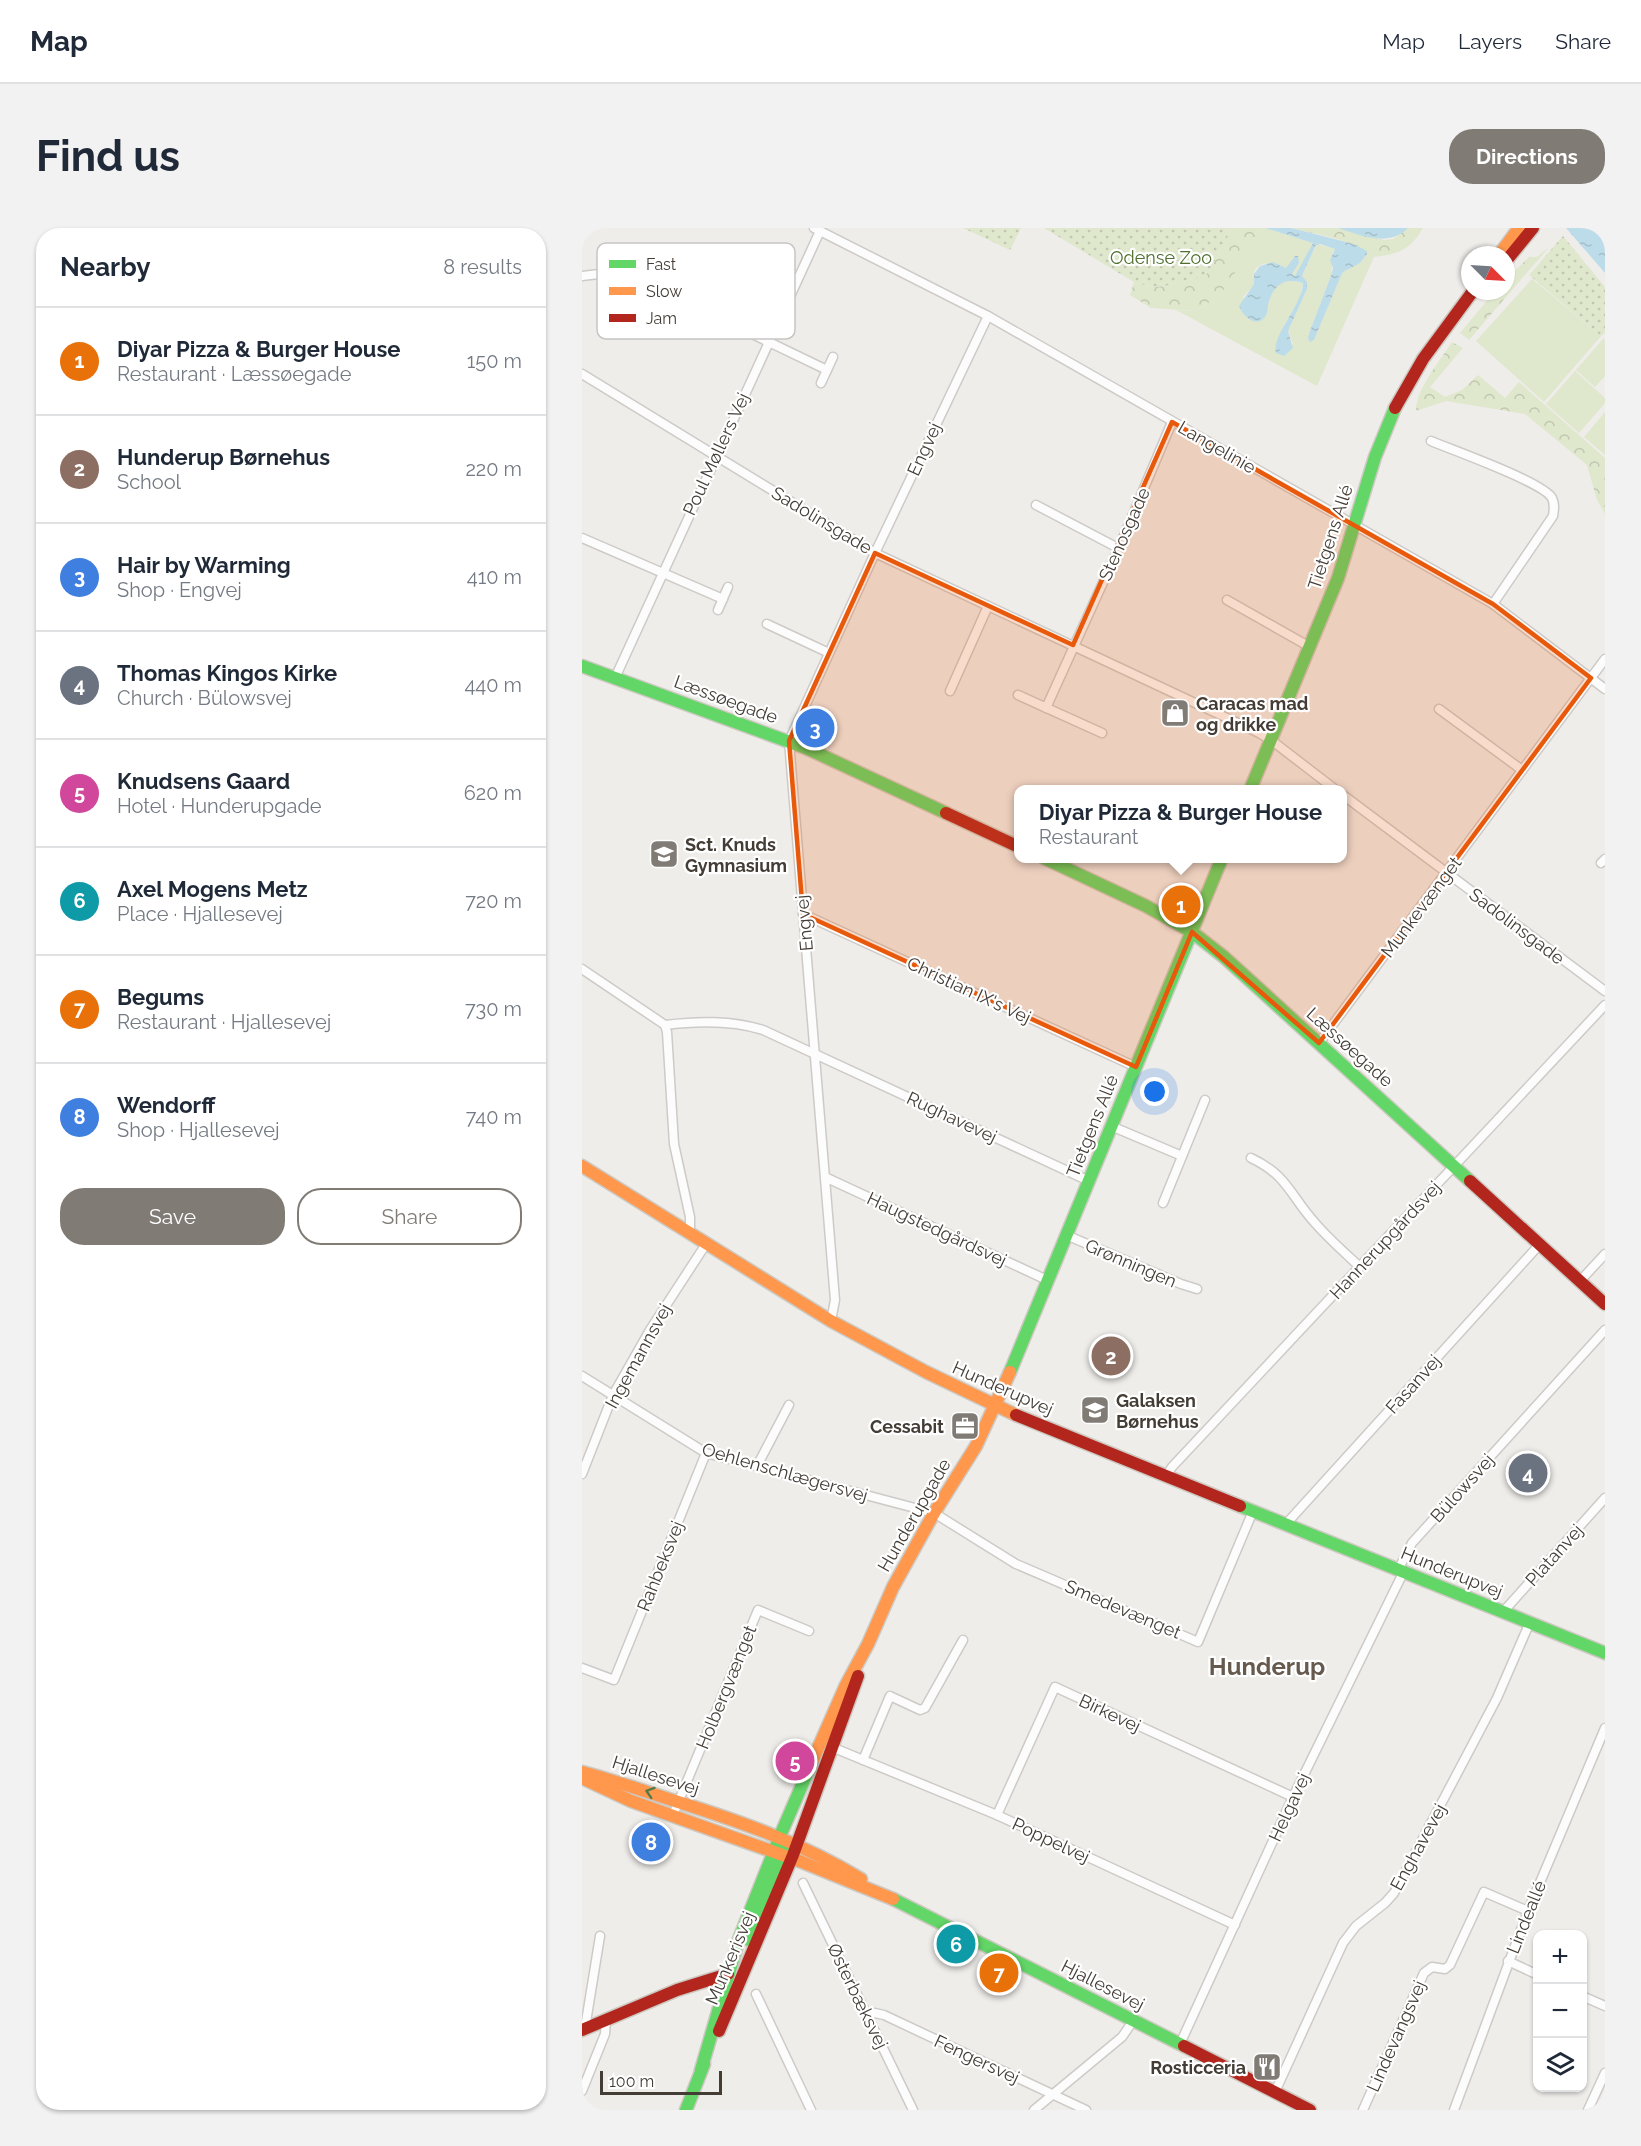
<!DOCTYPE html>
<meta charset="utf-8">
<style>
body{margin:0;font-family:Raleway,sans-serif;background:#f2f2f3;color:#1f2937}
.controls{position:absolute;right:18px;bottom:18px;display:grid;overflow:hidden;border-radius:12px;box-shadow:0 2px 4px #0004}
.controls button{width:54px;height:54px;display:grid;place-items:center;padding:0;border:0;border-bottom:2px solid #e0e1e3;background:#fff;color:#1f2937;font:30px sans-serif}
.compass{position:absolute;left:879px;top:18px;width:54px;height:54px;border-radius:50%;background:#fff;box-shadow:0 2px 4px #0004;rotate:114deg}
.scale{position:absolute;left:18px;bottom:15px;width:122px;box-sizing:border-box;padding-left:6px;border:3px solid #443d36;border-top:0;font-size:16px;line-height:21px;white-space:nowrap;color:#443d36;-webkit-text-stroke:4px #fff;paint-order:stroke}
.you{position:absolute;left:573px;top:864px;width:21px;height:21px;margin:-15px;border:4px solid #fff;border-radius:50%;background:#1a73e8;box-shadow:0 0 0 9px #1a73e833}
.badge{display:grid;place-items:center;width:39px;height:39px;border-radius:50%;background:#807b75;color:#fff;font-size:20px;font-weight:700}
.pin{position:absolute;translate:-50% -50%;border:3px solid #fff;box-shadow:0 2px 6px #0006}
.popup{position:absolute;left:432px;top:557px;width:333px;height:78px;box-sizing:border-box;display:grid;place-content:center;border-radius:12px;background:#fff;filter:drop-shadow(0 2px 4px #0005);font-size:20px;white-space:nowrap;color:#747a83}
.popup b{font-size:22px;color:#1f2937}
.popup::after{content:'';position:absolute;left:50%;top:100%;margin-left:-12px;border:12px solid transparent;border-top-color:#fff}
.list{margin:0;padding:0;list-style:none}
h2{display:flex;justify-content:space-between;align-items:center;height:78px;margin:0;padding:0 24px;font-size:26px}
h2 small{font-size:20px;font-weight:400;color:#747a83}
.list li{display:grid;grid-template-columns:39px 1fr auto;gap:18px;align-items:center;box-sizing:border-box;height:108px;padding:0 24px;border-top:2px solid #e0e1e3}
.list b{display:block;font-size:22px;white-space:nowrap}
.list p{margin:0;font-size:20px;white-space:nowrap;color:#747a83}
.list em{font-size:20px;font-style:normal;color:#747a83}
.actions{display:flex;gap:12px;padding:18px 24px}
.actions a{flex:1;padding:14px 0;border:2px solid #807b75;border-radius:24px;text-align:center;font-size:21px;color:#807b75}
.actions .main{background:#807b75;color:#fff}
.icon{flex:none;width:33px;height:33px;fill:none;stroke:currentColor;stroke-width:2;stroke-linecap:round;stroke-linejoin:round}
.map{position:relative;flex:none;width:1023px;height:1882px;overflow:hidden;border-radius:24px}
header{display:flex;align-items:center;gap:36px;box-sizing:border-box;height:84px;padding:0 30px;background:#fff;border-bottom:2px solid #e0e1e3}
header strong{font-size:28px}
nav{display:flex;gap:33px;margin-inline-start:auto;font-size:21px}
.intro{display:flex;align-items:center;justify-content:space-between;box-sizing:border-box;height:144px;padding:0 36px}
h1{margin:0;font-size:42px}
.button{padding:15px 27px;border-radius:24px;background:#807b75;color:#fff;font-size:21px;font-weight:700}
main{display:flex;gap:36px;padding:0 36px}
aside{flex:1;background:#fff;border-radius:24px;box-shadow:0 2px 4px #0004}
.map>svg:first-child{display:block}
</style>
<header>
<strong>Map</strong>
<nav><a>Map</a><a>Layers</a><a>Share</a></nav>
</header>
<div class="intro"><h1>Find us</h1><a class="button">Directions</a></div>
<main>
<aside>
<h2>Nearby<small>8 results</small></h2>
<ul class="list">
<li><span class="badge" style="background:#e8710a">1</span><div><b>Diyar Pizza &amp; Burger House</b><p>Restaurant · Læssøegade</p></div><em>150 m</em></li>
<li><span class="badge" style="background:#8d6e63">2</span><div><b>Hunderup Børnehus</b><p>School</p></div><em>220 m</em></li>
<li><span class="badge" style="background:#3f7fe0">3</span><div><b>Hair by Warming</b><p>Shop · Engvej</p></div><em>410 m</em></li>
<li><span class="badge" style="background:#6b7280">4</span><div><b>Thomas Kingos Kirke</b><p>Church · Bülowsvej</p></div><em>440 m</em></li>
<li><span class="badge" style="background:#d1479c">5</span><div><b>Knudsens Gaard</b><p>Hotel · Hunderupgade</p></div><em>620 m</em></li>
<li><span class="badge" style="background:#0f9aa8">6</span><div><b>Axel Mogens Metz</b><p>Place · Hjallesevej</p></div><em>720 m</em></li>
<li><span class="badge" style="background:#e8710a">7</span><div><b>Begums</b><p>Restaurant · Hjallesevej</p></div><em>730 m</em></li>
<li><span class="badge" style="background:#3f7fe0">8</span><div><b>Wendorff</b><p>Shop · Hjallesevej</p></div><em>740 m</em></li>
</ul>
<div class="actions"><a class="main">Save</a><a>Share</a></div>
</aside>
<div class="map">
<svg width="1023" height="1882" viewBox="0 0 1023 1882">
<defs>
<pattern id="forest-crowns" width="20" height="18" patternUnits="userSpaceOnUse" patternTransform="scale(1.5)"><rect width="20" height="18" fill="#dfe7cc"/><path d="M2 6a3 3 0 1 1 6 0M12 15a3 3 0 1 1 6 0" fill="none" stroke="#c1c7b0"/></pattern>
<pattern id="park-dots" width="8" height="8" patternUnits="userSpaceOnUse" patternTransform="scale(1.5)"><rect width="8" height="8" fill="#dfe7cc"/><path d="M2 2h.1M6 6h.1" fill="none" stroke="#c1c7b0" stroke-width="1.8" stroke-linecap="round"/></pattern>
<pattern id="water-ripples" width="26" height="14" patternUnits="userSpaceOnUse" patternTransform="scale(1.5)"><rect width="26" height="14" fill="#bddce9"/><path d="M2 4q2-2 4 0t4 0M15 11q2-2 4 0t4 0" fill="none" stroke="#a4bec8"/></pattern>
</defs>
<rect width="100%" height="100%" fill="#efedea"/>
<g fill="#dfe7cc">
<path d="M 683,0 L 731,15 L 715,47 L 713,48 L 710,46 L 717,34 L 713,28 L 707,39 L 704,40 C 695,37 676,30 672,45 C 672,49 673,52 673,56 L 661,69 L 684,87 C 688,64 695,47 721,55 L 718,70 L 701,99 L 694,125 L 711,116 L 706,103 L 725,61 L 720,48 L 735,16 L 753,21 L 750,26 L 750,45 L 728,103 L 732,112 L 759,48 L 761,44 L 778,35 L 785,26 L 783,21 L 792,29 L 735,158 L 594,82 L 614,83 L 638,67 Z"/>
<path d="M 950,51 L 1019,108 L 962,174 L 894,113 Z"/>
<path d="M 1021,111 L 1023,112 L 1023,148 L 1013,159 L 994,142 Z"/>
<path d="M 993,143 L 1023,170 L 1023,175 L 997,205 L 964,176 Z"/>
<path d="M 1023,184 L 1023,227 L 1002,209 Z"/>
</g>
<g fill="url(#forest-crowns)">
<path d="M 650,0 L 683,0 L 638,67 L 614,83 L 569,80 L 548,67 L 552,54 L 570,59 L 582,58 L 620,49 L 627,44 Z"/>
<path d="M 709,0 L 756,0 L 802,12 L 811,11 L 826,0 L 841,0 C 828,22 817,26 792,29 C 772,11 735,7 709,0 Z"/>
<path d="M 968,18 L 887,112 L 878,105 L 913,63 L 924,63 L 924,52 L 947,29 L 955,29 Z"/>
<path d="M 870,114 L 881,120 L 848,159 L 863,169 L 880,162 L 896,147 L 923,170 L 937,154 L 1023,230 L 1023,286 L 1015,272 L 1005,237 L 943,186 L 864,173 L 834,183 C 834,161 858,133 870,114 Z"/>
</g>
<g fill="url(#park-dots)">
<path d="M 381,0 L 439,0 L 428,22 Z"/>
<path d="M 462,0 L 650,0 L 627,44 L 620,49 L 582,58 L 570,59 L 552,54 Z"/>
<path d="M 981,8 L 1023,59 L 1023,105 L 1019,108 L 947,47 Z"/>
</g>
<g fill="url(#water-ripples)">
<path d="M 683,0 L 709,0 L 772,16 L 785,23 L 785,26 L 778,35 L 761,44 L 759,48 L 732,112 L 728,114 L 726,110 L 728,103 L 750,45 L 751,40 L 748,32 L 753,21 L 738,16 L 734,17 L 720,48 L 725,54 L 725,61 L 706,103 L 711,120 L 702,128 L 694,125 C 689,108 721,76 721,55 C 702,49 691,57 686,77 C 685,82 686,86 682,90 C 673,100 660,87 657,78 L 672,56 L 672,46 L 678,38 L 691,34 L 704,40 L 713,28 L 716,28 L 717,35 L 710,46 L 713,48 L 731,15 Z"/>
<path d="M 756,0 L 826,0 C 807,20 778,7 756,0 Z"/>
<path d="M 984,0 L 1018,0 L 1023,6 L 1023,45 Z"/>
</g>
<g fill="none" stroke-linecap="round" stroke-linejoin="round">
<g stroke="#cdcac7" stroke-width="11">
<g id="street">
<path d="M 232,0 L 406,88 L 911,376 L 1023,461"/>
<path d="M 0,48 L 25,45 L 56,51 L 245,142"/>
<path d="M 0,146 L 293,325 L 677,505 L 689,512 L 754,562"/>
<path d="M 239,155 L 251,129"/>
<path d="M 849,213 C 870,222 961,254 970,270 C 973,276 972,281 971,288 L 911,376"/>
<path d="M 454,277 L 536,320"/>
<path d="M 0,310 L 141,371"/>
<path d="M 645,372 L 728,419"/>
<path d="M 136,382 L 146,359"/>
<path d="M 185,396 L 247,425"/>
<path d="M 33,450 L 238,3"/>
<path d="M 368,463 L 406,378"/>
<path d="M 436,467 L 520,505"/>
<path d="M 464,480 L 538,317 L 590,194"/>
<path d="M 857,481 L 940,542"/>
<path d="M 761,567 L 1023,763"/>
<path d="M 1019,635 L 1023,631"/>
<path d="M 221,686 L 554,839"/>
<path d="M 0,741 L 83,797 L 85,804 L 92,916 L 108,989 L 108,999 L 105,1004"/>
<path d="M 83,797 C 116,793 149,792 181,802 L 507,953"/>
<path d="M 737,815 L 1023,431"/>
<path d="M 529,898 L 600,928"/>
<path d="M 669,930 C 707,948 708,968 734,996 C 747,1011 763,1025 778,1039"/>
<path d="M 245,950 L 465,1052"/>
<path d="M 581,975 L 623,872"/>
<path d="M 484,1007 L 599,1056 L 615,1061"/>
<path d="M 998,1053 L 1023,1026"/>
<path d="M 249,1093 L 253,1072 L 207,513 L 293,325 L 406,88"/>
<path d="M 0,1148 L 124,1225 L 352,1285 L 434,1336 L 616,1414 L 671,1283"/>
<path d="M 175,1238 L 207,1177"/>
<path d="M 0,1246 L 31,1167 L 68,1102 L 124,1016"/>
<path d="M 584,1248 L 590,1239 L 1023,777"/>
<path d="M 704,1296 L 958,1016"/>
<path d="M 816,1342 L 830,1315 L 1023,1102"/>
<path d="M 921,1384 L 1023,1270"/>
<path d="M 0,1440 L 32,1452 L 124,1225"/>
<path d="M 252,1520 L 415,1587 L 653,1697"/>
<path d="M 281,1532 L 308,1468 L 338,1482 L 343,1480 L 381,1412"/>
<path d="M 91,1587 L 176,1382 L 227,1403"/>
<path d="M 415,1587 L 473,1459 L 711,1569"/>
<path d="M 221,1655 L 331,1882"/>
<path d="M 926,1733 L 956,1747"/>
<path d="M 174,1766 L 229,1882"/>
<path d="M 1000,1768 L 1023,1778"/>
<path d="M 285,1787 L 293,1785 L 302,1787 L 504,1882"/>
<path d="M 3,1800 L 18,1708"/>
<path d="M 598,1816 L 711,1569 L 821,1345"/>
<path d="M 0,1863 L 23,1806 L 24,1792"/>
<path d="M 693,1864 L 761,1715 L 774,1698 L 803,1675 L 812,1665 L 915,1470 L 948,1394"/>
<path d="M 452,1882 L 540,1809 L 551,1793"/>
<path d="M 781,1882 L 842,1745 L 850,1739 L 863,1741 L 868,1737 L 902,1664 L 946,1683"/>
<path d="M 872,1882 L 946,1683 L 1023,1500"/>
<path d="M 1006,1882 L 1023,1845"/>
</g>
</g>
<g stroke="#cdc9c1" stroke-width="15">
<g id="fast">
<path d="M 0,438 L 224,520 L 364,585"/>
<path d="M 668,562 L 756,350 L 793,229 L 813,180"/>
<path d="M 462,630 L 564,678 L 610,704 L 642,729 L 888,953"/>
<path d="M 428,1144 L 640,630"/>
<path d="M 658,1278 L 1023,1425"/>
<path d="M 311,1671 L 602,1818"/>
<path d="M 167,1712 L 202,1622"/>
<path d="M 119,1842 L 157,1711 L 198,1608 L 230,1534"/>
<path d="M 104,1882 L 122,1836"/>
</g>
</g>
<g stroke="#cdc9c1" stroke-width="15">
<g id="slow">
<path d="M 917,27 L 937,0"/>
<path d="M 0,938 L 249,1093 L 344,1144 L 434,1187"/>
<path d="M 230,1534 L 264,1457 L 286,1416 L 311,1359 L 352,1285 L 394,1218 L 428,1144"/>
<path d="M 0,1544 C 31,1552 62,1563 93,1573 C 157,1593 220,1615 279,1651"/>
<path d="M 0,1550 L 49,1573 L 220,1634 L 311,1671"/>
</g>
</g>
<g stroke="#cdc9c1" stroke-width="15">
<g id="jam">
<path d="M 924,33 L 951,0"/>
<path d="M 813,180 L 841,131 L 891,63"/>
<path d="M 364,585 L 437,619"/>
<path d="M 888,953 L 1023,1076"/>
<path d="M 434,1187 L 658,1278"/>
<path d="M 0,1802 L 95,1762 L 146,1746"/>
<path d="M 137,1803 L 211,1627 L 276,1448"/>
<path d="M 602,1818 L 728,1882"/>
</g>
</g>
<use href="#street" stroke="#fdfcfc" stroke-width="8"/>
<use href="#fast" stroke="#63d668" stroke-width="12"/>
<use href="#slow" stroke="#ff974d" stroke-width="12"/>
<use href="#jam" stroke="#b3261e" stroke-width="12"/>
</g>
<defs><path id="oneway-chevron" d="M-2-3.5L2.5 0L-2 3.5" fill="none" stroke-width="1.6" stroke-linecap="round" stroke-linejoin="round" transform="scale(1.5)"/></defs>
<use stroke="#507a4a" href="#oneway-chevron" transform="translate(68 1564) rotate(-162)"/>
<path fill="#e8590c" fill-opacity="0.2" stroke="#e8590c" stroke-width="4.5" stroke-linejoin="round" d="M 590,194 L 911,376 L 1009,450 L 737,815 L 610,704 L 554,839 L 221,686 L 207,513 L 293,325 L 491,417 Z"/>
<defs>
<g id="shop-square" transform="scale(1.5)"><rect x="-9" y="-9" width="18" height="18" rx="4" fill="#807b75" stroke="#fff"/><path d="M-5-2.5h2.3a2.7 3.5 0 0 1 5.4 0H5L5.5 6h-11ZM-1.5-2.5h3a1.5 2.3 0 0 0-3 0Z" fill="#fff"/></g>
<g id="university-square" transform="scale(1.5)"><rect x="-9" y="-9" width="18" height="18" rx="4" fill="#807b75" stroke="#fff"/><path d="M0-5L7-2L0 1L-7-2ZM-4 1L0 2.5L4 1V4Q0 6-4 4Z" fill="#fff"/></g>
<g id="school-square" transform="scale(1.5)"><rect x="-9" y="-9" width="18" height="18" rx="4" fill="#807b75" stroke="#fff"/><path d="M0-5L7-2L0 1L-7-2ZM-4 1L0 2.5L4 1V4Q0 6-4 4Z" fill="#fff"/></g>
<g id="office-square" transform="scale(1.5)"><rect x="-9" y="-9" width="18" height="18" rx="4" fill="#807b75" stroke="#fff"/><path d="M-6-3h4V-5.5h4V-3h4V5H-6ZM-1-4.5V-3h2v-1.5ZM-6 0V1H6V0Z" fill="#fff"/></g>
<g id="restaurant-square" transform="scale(1.5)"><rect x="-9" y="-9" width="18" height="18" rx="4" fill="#807b75" stroke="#fff"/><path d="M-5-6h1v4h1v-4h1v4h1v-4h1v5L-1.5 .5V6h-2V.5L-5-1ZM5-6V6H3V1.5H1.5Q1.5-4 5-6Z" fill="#fff"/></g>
</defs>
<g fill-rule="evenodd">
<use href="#shop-square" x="593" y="485"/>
<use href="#university-square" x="82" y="626"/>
<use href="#school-square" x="513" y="1182"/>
<use href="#office-square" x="383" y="1198"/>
<use href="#restaurant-square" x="685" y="1839"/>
</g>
<g text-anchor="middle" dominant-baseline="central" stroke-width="4.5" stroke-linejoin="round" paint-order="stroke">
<g font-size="18" fill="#4f702f" stroke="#fff">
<text x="579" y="29">Odense Zoo</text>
</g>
<g font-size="18" fill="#443d36" stroke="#fff">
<text transform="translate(635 219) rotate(30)">Langelinie</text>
<text transform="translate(342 221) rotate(-65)">Engvej</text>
<text transform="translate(134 226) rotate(-65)">Poul Møllers Vej</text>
<text transform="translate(240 292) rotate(31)">Sadolinsgade</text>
<text transform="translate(542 306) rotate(-66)">Stenosgade</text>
<text transform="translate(748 309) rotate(-72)">Tietgens Allé</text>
<text transform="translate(144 471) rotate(20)">Læssøegade</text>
<text transform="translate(839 679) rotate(-53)">Munkevænget</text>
<text transform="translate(222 695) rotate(-95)">Engvej</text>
<text transform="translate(935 698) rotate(37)">Sadolinsgade</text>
<text transform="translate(387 762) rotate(25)">Christian IX's Vej</text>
<text transform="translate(768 819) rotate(42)">Læssøegade</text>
<text transform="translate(370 889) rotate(25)">Rughavevej</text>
<text transform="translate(510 898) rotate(-68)">Tietgens Allé</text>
<text transform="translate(355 1001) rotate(25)">Haugstedgårdsvej</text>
<text transform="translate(803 1012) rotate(-47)">Hannerupgårdsvej</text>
<text transform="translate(549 1035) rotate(23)">Grønningen</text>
<text transform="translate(56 1128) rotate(-61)">Ingemannsvej</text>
<text transform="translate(831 1156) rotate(-48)">Fasanvej</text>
<text transform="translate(421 1160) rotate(24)">Hunderupvej</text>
<text transform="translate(203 1244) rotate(16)">Oehlenschlægersvej</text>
<text transform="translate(880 1260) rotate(-48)">Bülowsvej</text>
<text transform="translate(332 1287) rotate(-60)">Hunderupgade</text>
<text transform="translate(972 1327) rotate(-48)">Platanvej</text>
<text transform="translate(78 1338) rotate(-68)">Rahbeksvej</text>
<text transform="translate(870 1344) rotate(22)">Hunderupvej</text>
<text transform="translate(541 1381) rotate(23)">Smedevænget</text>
<text transform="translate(144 1459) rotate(-68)">Holbergvænget</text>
<text transform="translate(528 1485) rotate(25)">Birkevej</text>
<text transform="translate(74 1547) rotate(18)">Hjallesevej</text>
<text transform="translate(707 1579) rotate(-65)">Helgavej</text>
<text transform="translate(469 1612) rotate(25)">Poppelvej</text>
<text transform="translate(836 1619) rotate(-61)">Enghavevej</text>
<text transform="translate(944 1689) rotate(-68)">Lindeallé</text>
<text transform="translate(148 1730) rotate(-67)">Munkerisvej</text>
<text transform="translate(521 1757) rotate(27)">Hjallesevej</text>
<text transform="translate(276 1768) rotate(64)">Østerbæksvej</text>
<text transform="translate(814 1808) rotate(-66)">Lindevangsvej</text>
<text transform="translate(395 1831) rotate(25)">Fengersvej</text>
</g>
<g font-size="18" font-weight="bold" fill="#443d36" stroke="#fff" text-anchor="start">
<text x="614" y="475">Caracas mad<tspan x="614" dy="21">og drikke</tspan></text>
<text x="103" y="616">Sct. Knuds<tspan x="103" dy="21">Gymnasium</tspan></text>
<text x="534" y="1172">Galaksen<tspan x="534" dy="21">Børnehus</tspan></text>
<text x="362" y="1198" text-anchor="end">Cessabit</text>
<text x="664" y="1839" text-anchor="end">Rosticceria</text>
</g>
<g font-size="24" font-weight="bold" fill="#665a4f" stroke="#fff">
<text x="685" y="1438">Hunderup</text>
</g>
</g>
<rect x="15" y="15" width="198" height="96" rx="9" fill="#fff" stroke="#c7c5c3" stroke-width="1.5"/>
<rect x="27" y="32" width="27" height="8" fill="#63d668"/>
<rect x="27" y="59" width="27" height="8" fill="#ff974d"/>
<rect x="27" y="86" width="27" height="8" fill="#b3261e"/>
<g font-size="16" fill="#443d36">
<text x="64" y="42">Fast</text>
<text x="64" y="69">Slow</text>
<text x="64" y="96">Jam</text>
</g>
</svg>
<div class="controls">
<button>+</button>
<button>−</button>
<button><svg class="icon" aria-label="layers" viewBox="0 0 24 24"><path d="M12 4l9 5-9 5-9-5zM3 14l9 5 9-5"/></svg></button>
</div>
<svg class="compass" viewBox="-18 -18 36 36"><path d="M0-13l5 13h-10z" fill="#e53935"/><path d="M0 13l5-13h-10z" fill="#747a83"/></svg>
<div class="scale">100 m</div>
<div class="you"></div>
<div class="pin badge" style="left:599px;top:677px;background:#e8710a">1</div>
<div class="popup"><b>Diyar Pizza &amp; Burger House</b>Restaurant</div>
<div class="pin badge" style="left:529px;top:1128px;background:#8d6e63">2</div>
<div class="pin badge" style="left:233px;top:500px;background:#3f7fe0">3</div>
<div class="pin badge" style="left:946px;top:1245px;background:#6b7280">4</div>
<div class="pin badge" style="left:213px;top:1533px;background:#d1479c">5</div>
<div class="pin badge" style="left:374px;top:1716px;background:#0f9aa8">6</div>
<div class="pin badge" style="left:417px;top:1745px;background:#e8710a">7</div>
<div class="pin badge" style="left:69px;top:1614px;background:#3f7fe0">8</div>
</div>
</main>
